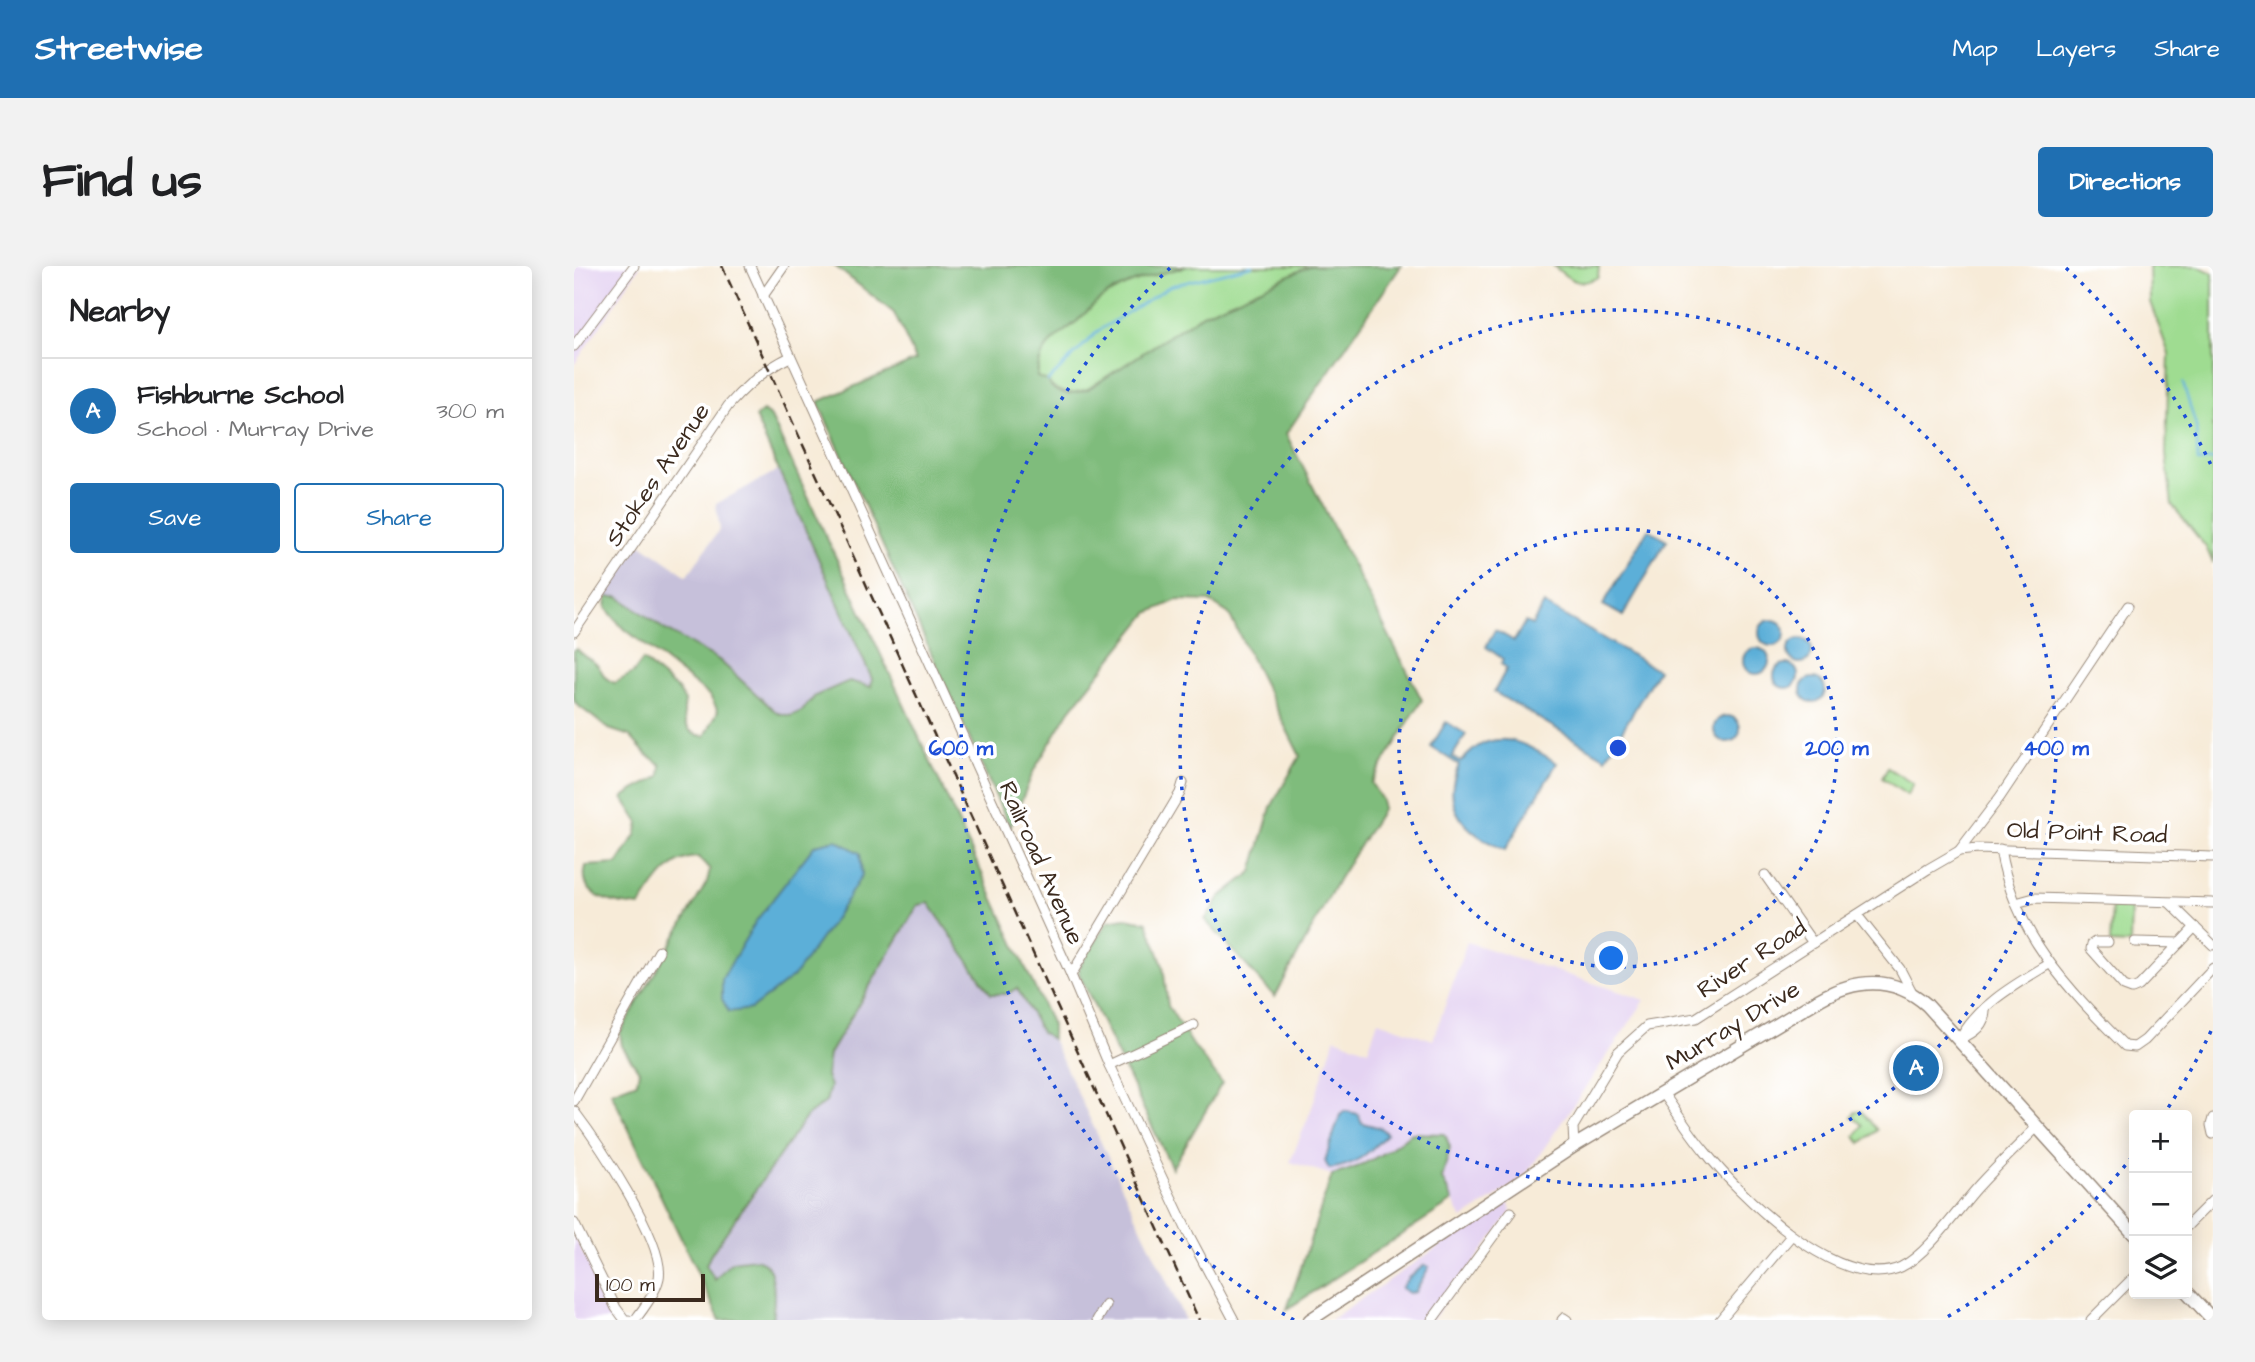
<!DOCTYPE html>
<meta charset="utf-8">
<style>
body{margin:0;font-family:"Architects Daughter",sans-serif;background:#f2f2f2;color:#202124}
.controls{position:absolute;right:21px;bottom:21px;display:grid;overflow:hidden;border-radius:7px;box-shadow:0 4px 18px #0003}
.controls button{width:63px;height:63px;display:grid;place-items:center;padding:0;border:0;border-bottom:2px solid #e0e0e0;background:#fff;color:#202124;font:35px sans-serif}
.scale{position:absolute;left:21px;bottom:18px;width:110px;box-sizing:border-box;padding-left:7px;border:4px solid #3b2a1e;border-top:0;font-size:19px;line-height:24px;white-space:nowrap;color:#3b2a1e;-webkit-text-stroke:5px #fff;paint-order:stroke}
.you{position:absolute;left:1038px;top:693px;width:24px;height:24px;margin:-18px;border:5px solid #fff;border-radius:50%;background:#1a73e8;box-shadow:0 0 0 10px #1a73e833}
.badge{display:grid;place-items:center;width:46px;height:46px;border-radius:50%;background:#1f6fb2;color:#fff;font-size:23px;font-weight:700}
.pin{position:absolute;translate:-50% -50%;border:4px solid #fff;box-shadow:0 2px 7px #0006}
.list{margin:0;padding:0;list-style:none}
h2{display:flex;justify-content:space-between;align-items:center;height:91px;margin:0;padding:0 28px;font-size:30px}
h2 small{font-size:23px;font-weight:400;color:#757577}
.list li{display:grid;grid-template-columns:46px 1fr auto;gap:21px;align-items:center;box-sizing:border-box;height:105px;padding:0 28px;border-top:2px solid #e0e0e0}
.list b{display:block;font-size:26px;white-space:nowrap}
.list p{margin:0;font-size:23px;white-space:nowrap;color:#757577}
.list em{font-size:23px;font-style:normal;color:#757577}
.actions{display:flex;gap:14px;padding:21px 28px}
.actions a{flex:1;padding:16px 0;border:2px solid #1f6fb2;border-radius:7px;text-align:center;font-size:24px;color:#1f6fb2}
.actions .main{background:#1f6fb2;color:#fff}
.icon{flex:none;width:38px;height:38px;fill:none;stroke:currentColor;stroke-width:2;stroke-linecap:round;stroke-linejoin:round}
.map{position:relative;flex:none;width:1639px;height:1054px;overflow:hidden;border-radius:7px}
header{display:flex;align-items:center;gap:42px;box-sizing:border-box;height:98px;padding:0 35px;background:#1f6fb2;color:#fff}
header strong{font-size:33px}
nav{display:flex;gap:38px;margin-inline-start:auto;font-size:24px}
.intro{display:flex;align-items:center;justify-content:space-between;box-sizing:border-box;height:168px;padding:0 42px}
h1{margin:0;font-size:49px}
.button{padding:18px 32px;border-radius:7px;background:#1f6fb2;color:#fff;font-size:24px;font-weight:700}
main{display:flex;gap:42px;padding:0 42px}
aside{flex:1;background:#fff;border-radius:7px;box-shadow:0 4px 18px #0003}
.map>svg:first-child{display:block}
</style>
<header>
<strong>Streetwise</strong>
<nav><a>Map</a><a>Layers</a><a>Share</a></nav>
</header>
<div class="intro"><h1>Find us</h1><a class="button">Directions</a></div>
<main>
<aside>
<h2>Nearby<small></small></h2>
<ul class="list">
<li><span class="badge">A</span><div><b>Fishburne School</b><p>School · Murray Drive</p></div><em>300 m</em></li>
</ul>
<div class="actions"><a class="main">Save</a><a>Share</a></div>
</aside>
<div class="map">
<svg width="1639" height="1054" viewBox="0 0 1639 1054">
<rect width="100%" height="100%" fill="#fff"/>
<filter id="ink" filterUnits="userSpaceOnUse"><feTurbulence type="fractalNoise" baseFrequency=".0143" numOctaves="2"/><feDisplacementMap in="SourceGraphic" scale="14" xChannelSelector="R" yChannelSelector="G"/><feConvolveMatrix kernelMatrix="1 2 1 2 8 2 1 2 1" color-interpolation-filters="sRGB"/></filter>
<filter id="wash" filterUnits="userSpaceOnUse"><feTurbulence type="fractalNoise" baseFrequency=".00686" numOctaves="4" result="noise"/><feDisplacementMap in="SourceGraphic" scale="28" xChannelSelector="R" yChannelSelector="G"/><feGaussianBlur stdDeviation="1.57" result="paint"/><feColorMatrix in="noise" values="0 0 0 0 0 0 0 0 0 0 0 0 0 0 0 0 0 1.4 0 .05"/><feComposite in="paint" operator="in"/></filter>
<g filter="url(#wash)">
<rect width="100%" height="100%" fill="#f7ebd8"/>
<g fill="#e4d3f2">
<path d="M 0,0 L 66,0 L 0,99 Z"/>
<path d="M 893,676 L 1071,734 L 949,913 L 888,953 L 868,913 L 876,881 L 837,867 L 815,885 L 770,906 L 758,909 L 716,896 L 736,847 L 761,772 L 794,784 L 804,755 L 859,774 Z"/>
<path d="M 934,934 L 937,946 L 858,1054 L 756,1054 Z"/>
<path d="M 0,970 L 24,1017 L 42,1054 L 0,1054 Z"/>
</g>
<g fill="#c6c0da">
<path d="M 206,203 L 298,413 L 297,422 L 275,416 L 241,430 L 228,445 L 217,451 L 203,447 L 145,394 L 90,363 L 45,331 L 30,330 L 66,277 L 113,310 L 146,263 L 142,238 Z"/>
<path d="M 355,637 L 417,728 L 443,722 L 467,766 L 478,773 L 611,1054 L 198,1054 L 201,1040 L 141,1014 L 132,999 L 137,988 L 233,850 L 252,836 L 252,810 L 255,788 L 344,638 Z"/>
</g>
<g fill="#9fdc91" stroke="#6d8358" stroke-width="2">
<path d="M 614,0 L 736,0 L 629,48 L 514,123 C 492,131 481,125 463,111 C 466,79 479,75 502,56 C 511,49 517,39 526,33 C 551,16 585,8 614,0 Z"/>
<path d="M 980,0 L 1025,0 L 1024,11 C 1005,22 994,13 980,0 Z"/>
<path d="M 1575,0 L 1624,0 L 1639,7 L 1639,297 L 1632,281 L 1598,239 L 1592,188 L 1595,88 L 1576,36 Z"/>
<path d="M 1314,502 L 1339,518 L 1333,529 L 1308,512 Z"/>
<path d="M 1538,638 L 1557,639 L 1556,678 L 1536,677 Z"/>
<path d="M 1287,845 L 1303,864 L 1287,877 L 1281,870 L 1289,859 L 1278,851 L 1281,846 Z"/>
</g>
<g fill="#7fbc7b" stroke="#5d734c" stroke-width="2">
<path d="M 261,0 L 614,0 C 585,8 551,16 526,33 C 517,39 511,49 502,56 C 480,74 465,80 463,111 L 474,115 C 482,132 499,128 514,123 L 629,48 L 736,0 L 827,0 L 712,168 L 848,434 L 797,517 L 808,534 L 808,544 L 765,612 L 701,731 L 631,654 L 646,631 L 678,606 L 697,541 L 726,490 L 655,348 L 635,335 L 603,334 L 574,347 L 496,444 L 460,504 L 436,562 L 244,136 L 342,94 L 320,47 Z"/>
<path d="M 189,145 L 197,151 L 478,759 L 478,773 L 467,766 L 443,722 L 433,728 L 417,728 L 355,637 L 344,639 L 255,788 L 252,810 L 256,820 L 252,836 L 233,850 L 137,988 L 132,999 L 141,1014 C 146,1009 151,1001 157,997 C 161,995 169,995 173,994 C 205,987 201,1034 198,1054 L 146,1054 L 37,826 L 63,816 L 65,805 L 48,780 L 46,767 L 133,616 L 136,603 L 124,591 C 96,591 80,619 66,640 C 42,638 3,633 12,600 L 43,598 L 62,569 L 65,557 L 49,532 C 55,524 75,518 86,510 L 87,499 L 71,487 L 56,470 L 35,463 L 2,438 L 0,432 L 0,384 L 3,383 C 9,390 15,392 21,397 C 31,405 26,412 41,417 L 59,407 L 69,394 L 104,424 L 111,435 C 108,452 110,469 131,470 L 144,445 L 136,430 L 47,360 L 32,342 L 33,331 L 45,331 L 90,363 L 145,394 L 203,447 L 217,450 L 228,445 L 241,430 L 275,415 L 297,421 L 298,413 L 181,151 Z"/>
<path d="M 551,652 L 573,656 L 589,700 L 594,740 L 619,779 L 648,817 L 598,902 L 505,708 L 505,702 L 534,655 Z"/>
<path d="M 837,867 L 871,868 L 876,881 L 868,913 L 879,935 L 713,1043 L 758,909 C 787,902 814,886 837,867 Z"/>
</g>
<g fill="#5cafd8" stroke="#4c6c7b" stroke-width="2">
<path d="M 1074,263 L 1093,274 L 1049,350 L 1029,339 Z"/>
<path d="M 970,338 L 1084,404 L 1032,492 L 920,426 L 933,402 L 927,398 L 929,393 L 912,381 L 921,364 L 940,375 L 951,356 L 958,359 Z"/>
<circle cx="1198" cy="367" r="13"/>
<circle cx="1226" cy="385" r="12"/>
<circle cx="1182" cy="395" r="13"/>
<circle cx="1212" cy="410" r="12"/>
<circle cx="1239" cy="424" r="12"/>
<circle cx="1153" cy="463" r="13"/>
<path d="M 872,456 L 892,468 L 878,491 L 886,496 C 892,491 897,485 903,481 C 931,463 959,482 983,497 L 931,584 C 893,568 865,542 885,499 L 857,481 Z"/>
<path d="M 262,574 L 286,587 L 288,609 L 260,654 L 220,710 L 177,743 L 155,746 L 148,733 L 148,713 L 182,655 L 241,579 Z"/>
<path d="M 771,845 L 784,848 L 788,857 L 807,862 L 813,868 C 793,888 784,899 755,903 L 751,895 L 766,849 Z"/>
<path d="M 851,999 L 855,1001 L 841,1026 L 835,1027 L 827,1022 L 835,1011 Z"/>
</g>
<g fill="none" stroke-linecap="round" stroke-linejoin="round">
<g stroke="#5cafd8" stroke-width="2.5">
<path d="M 474,115 L 524,65 L 596,20 L 678,0"/>
<path d="M 1609,117 L 1622,160 L 1624,196 L 1639,194"/>
</g>
</g>
</g>
<g filter="url(#ink)">
<g fill="none" stroke-linecap="round" stroke-linejoin="round">
<g stroke="#998a7b" stroke-width="11">
<g id="street">
<path d="M 176,0 L 497,709 L 535,799 L 615,969 L 660,1054"/>
<path d="M 189,30 L 210,0"/>
<path d="M 0,80 L 60,0"/>
<path d="M 0,366 L 154,140 C 172,119 191,103 216,91"/>
<path d="M 1426,583 C 1440,667 1493,722 1551,780 L 1561,781 L 1571,774 L 1639,702"/>
<path d="M 1385,585 L 1426,531 L 1554,340"/>
<path d="M 1191,609 L 1239,677"/>
<path d="M 1442,637 L 1460,632 L 1639,637"/>
<path d="M 1596,637 L 1639,679"/>
<path d="M 1283,649 L 1326,703 L 1339,728"/>
<path d="M 1534,676 L 1521,676 L 1518,678 L 1517,683 L 1550,720 L 1558,723 L 1565,720 L 1621,661"/>
<path d="M 1561,676 L 1606,677"/>
<path d="M 497,709 L 606,527 L 609,517"/>
<path d="M 1386,773 C 1405,738 1442,718 1475,698"/>
<path d="M 1386,773 C 1400,767 1412,759 1411,742"/>
<path d="M 535,799 L 620,759"/>
<path d="M 1089,827 C 1102,845 1114,865 1129,883 C 1164,928 1266,1029 1327,1001 C 1354,988 1384,943 1404,921 C 1423,900 1444,880 1464,860"/>
<path d="M 0,835 L 85,685"/>
<path d="M 0,845 C 22,874 92,976 85,1012 C 82,1026 70,1042 61,1054"/>
<path d="M 1639,852 L 1637,859 L 1639,868"/>
<path d="M 1000,880 L 999,861 L 1044,786 L 1073,760 L 1122,752 L 1354,603 L 1385,585 L 1404,583 L 1639,591"/>
<path d="M 0,957 L 42,1042 L 51,1054 L 55,1054"/>
<path d="M 1613,960 L 1639,934"/>
<path d="M 523,1054 L 532,1039"/>
<path d="M 858,1054 L 937,946"/>
<path d="M 988,1054 L 990,1052 L 993,1054"/>
<path d="M 1146,1054 L 1217,970"/>
<path d="M 1517,1054 L 1560,1011"/>
</g>
</g>
<g stroke="#998a7b" stroke-width="15">
<g id="secondary">
<path d="M 1613,1026 L 1639,1054"/>
<path d="M 736,1054 L 1000,880 L 1246,733 C 1283,712 1320,710 1353,739 L 1560,968"/>
</g>
</g>
<use href="#street" stroke="#fff" stroke-width="9"/>
<use href="#secondary" stroke="#fff" stroke-width="12"/>
<path stroke="#3b2a1e" stroke-width="2.5" stroke-dasharray="10 5" stroke-linecap="butt" d="M 148,0 L 625,1054"/>
</g>
</g>
<g fill="none" stroke="#1d4ed8" stroke-width="3.5" stroke-dasharray="3.5 7">
<circle cx="1044" cy="482" r="219"/>
<circle cx="1044" cy="482" r="438"/>
<path d="M1637 765A657 657 0 0 1 1592 845M1558 891A657 657 0 0 1 1368 1054M720 1054A657 657 0 0 1 596 2M1492 2A657 657 0 0 1 1637 199"/>
</g>
<g text-anchor="middle" dominant-baseline="central" stroke-width="7" stroke-linejoin="round" paint-order="stroke">
<g font-size="24" fill="#3b2a1e" stroke="#fff">
<text transform="translate(84 209) rotate(-56)">Stokes Avenue</text>
<text transform="translate(1513 567) rotate(2)">Old Point Road</text>
<text transform="translate(467 597) rotate(66)">Railroad Avenue</text>
<text transform="translate(1178 693) rotate(-33)">River Road</text>
<text transform="translate(1159 760) rotate(-31)">Murray Drive</text>
</g>
</g>
<circle cx="1044" cy="482" r="10" fill="#1d4ed8" stroke="#fff" stroke-width="3.5"/>
<g font-size="21" text-anchor="middle" font-weight="bold" fill="#1d4ed8" stroke="#fff" stroke-width="7" stroke-linejoin="round" paint-order="stroke">
<text x="1263" y="489">200 m</text>
<text x="1482" y="489">400 m</text>
<text x="387" y="489">600 m</text>
</g>
</svg>
<div class="controls">
<button>+</button>
<button>−</button>
<button><svg class="icon" aria-label="layers" viewBox="0 0 24 24"><path d="M12 4l9 5-9 5-9-5zM3 14l9 5 9-5"/></svg></button>
</div>
<div class="scale">100 m</div>
<div class="you"></div>
<div class="pin badge" style="left:1342px;top:802px">A</div>
</div>
</main>
